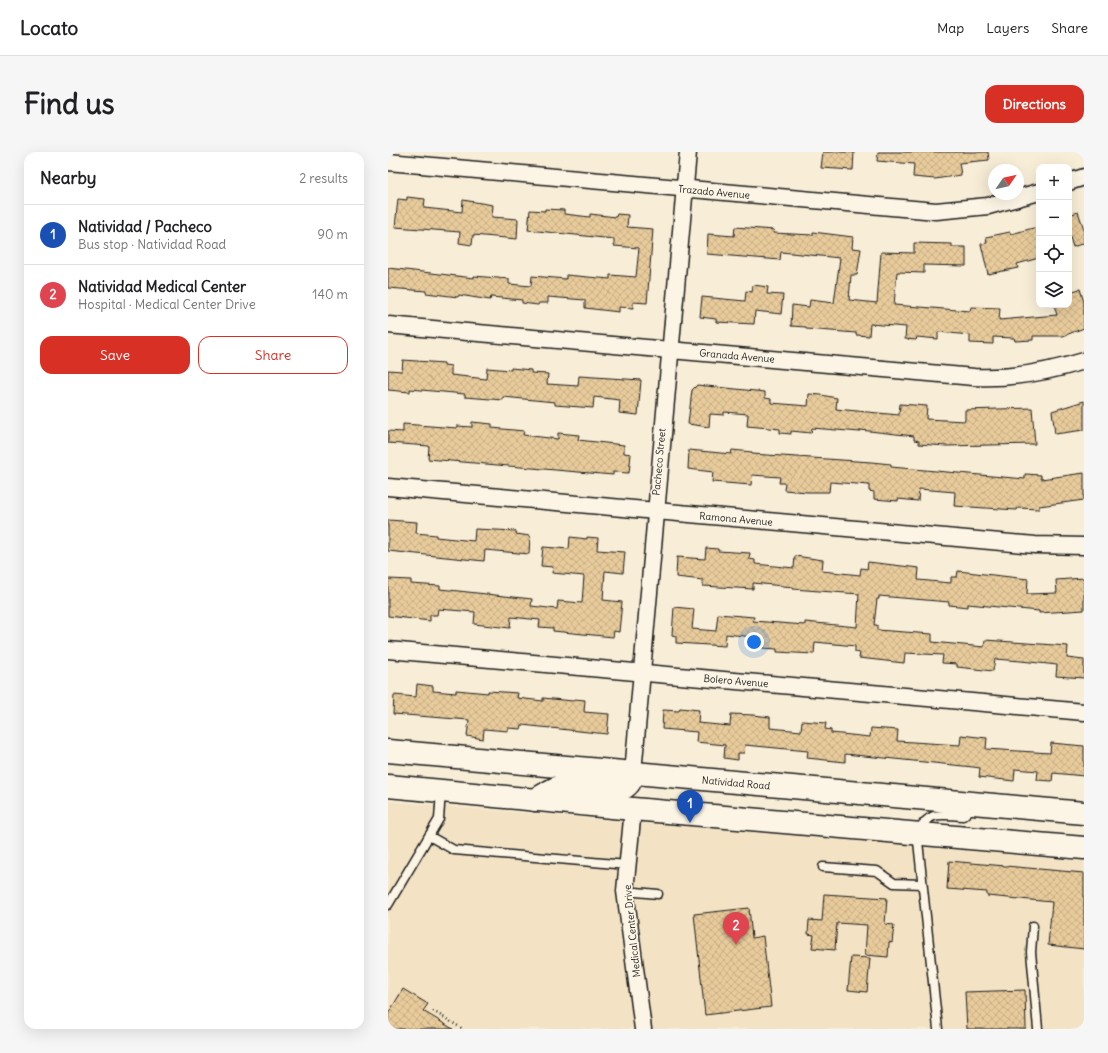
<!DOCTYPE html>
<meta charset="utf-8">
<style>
body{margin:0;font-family:Delius,sans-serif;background:#f6f6f6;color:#202124}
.controls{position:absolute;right:12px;top:12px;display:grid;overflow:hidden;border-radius:8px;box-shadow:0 4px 16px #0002}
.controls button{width:36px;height:36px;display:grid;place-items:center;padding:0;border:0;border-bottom:1px solid #e0e0e0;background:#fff;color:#202124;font:20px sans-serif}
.compass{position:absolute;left:600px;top:12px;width:36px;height:36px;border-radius:50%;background:#fff;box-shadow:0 4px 16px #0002;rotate:56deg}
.you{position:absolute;left:366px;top:490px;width:14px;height:14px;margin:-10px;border:3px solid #fff;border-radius:50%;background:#1a73e8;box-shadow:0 0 0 6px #1a73e833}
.badge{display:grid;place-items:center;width:26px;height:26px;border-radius:50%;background:#d93025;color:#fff;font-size:13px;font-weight:700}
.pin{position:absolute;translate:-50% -33px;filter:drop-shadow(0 1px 2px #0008)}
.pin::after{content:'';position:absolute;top:21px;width:14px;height:12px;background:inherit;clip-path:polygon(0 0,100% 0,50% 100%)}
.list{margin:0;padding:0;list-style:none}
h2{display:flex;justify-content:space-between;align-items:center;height:52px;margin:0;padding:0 16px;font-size:17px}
h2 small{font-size:13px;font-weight:400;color:#757577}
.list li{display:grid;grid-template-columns:26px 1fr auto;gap:12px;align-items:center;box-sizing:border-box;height:60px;padding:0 16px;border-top:1px solid #e0e0e0}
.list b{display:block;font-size:15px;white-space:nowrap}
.list p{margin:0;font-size:13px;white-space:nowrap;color:#757577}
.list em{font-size:13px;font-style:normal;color:#757577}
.actions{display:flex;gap:8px;padding:12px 16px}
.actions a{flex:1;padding:9px 0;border:1px solid #d93025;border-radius:12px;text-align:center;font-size:14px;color:#d93025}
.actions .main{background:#d93025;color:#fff}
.icon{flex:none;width:22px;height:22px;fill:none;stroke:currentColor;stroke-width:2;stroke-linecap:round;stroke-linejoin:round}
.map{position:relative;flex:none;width:696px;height:877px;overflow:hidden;border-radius:12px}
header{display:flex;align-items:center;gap:24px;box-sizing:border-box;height:56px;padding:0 20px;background:#fff;border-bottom:1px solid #e0e0e0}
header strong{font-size:19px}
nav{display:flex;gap:22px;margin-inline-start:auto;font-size:14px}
.intro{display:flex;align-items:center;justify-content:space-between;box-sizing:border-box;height:96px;padding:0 24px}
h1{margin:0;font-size:28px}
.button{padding:10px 18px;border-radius:12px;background:#d93025;color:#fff;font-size:14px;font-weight:700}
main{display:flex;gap:24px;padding:0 24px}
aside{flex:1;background:#fff;border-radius:12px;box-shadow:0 4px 16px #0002}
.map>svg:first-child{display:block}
</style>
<header>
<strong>Locato</strong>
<nav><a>Map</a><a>Layers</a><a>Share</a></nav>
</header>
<div class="intro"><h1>Find us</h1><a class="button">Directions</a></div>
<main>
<aside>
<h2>Nearby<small>2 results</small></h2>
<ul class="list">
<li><span class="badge" style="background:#1a4fb4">1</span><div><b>Natividad / Pacheco</b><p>Bus stop · Natividad Road</p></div><em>90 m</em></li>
<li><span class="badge" style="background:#e0444e">2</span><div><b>Natividad Medical Center</b><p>Hospital · Medical Center Drive</p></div><em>140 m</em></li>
</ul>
<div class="actions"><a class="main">Save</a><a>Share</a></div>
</aside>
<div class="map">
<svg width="696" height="877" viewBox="0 0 696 877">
<defs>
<pattern id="building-cross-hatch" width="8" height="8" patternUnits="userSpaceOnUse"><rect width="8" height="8" fill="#e8cb9b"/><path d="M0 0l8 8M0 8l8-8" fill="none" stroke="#c6ae85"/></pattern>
</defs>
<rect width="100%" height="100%" fill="#f8edd6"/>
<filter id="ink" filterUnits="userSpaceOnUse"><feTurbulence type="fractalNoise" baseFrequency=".025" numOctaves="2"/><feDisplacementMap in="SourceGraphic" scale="8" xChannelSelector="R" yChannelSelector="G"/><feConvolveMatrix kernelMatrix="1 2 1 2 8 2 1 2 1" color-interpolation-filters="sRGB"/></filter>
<g filter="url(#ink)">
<path fill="#f3e3c4" d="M 0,649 L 696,709 L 696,877 L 0,877 Z"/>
<g fill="url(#building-cross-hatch)" stroke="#1c1c1c">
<path d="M 435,0 L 466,0 L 465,18 L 433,16 Z"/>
<path d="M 490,0 L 600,0 L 601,8 L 571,11 L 573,23 L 547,27 L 525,25 L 526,12 L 489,9 Z"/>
<path d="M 19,45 L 37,47 L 36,56 L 74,60 L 75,48 L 105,53 L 104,65 L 130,67 L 129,87 L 85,83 L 84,93 L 71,91 L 72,80 L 7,75 L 10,47 L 19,48 Z"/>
<path d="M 157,57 L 176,58 L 176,62 L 202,65 L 202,62 L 228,65 L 229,62 L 240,63 L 239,75 L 265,77 L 259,151 L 245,150 L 245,156 L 231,155 L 231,160 L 197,156 L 197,148 L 160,145 L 160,151 L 151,151 L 150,153 L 134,151 L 134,148 L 103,145 L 102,148 L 71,143 L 70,145 L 38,141 L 38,139 L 0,136 L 0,116 L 86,126 L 86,124 L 121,127 L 121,132 L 143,134 L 144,124 L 178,127 L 178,123 L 222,127 L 222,123 L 248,125 L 251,96 L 226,94 L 226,87 L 140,78 L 142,58 L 157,59 Z"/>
<path d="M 690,60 L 696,77 L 696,91 L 685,95 L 681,82 L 681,63 Z"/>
<path d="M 347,75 L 386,78 L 385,81 L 425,83 L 425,80 L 465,85 L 464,96 L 473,97 L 469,123 L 463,123 L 461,148 L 489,151 L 493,100 L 526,101 L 526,91 L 564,92 L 564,95 L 578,95 L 578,114 L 536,113 L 536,121 L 509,120 L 506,153 L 582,159 L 583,155 L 612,156 L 611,168 L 669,163 L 666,153 L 681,153 L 681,140 L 692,137 L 696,150 L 696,176 L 675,184 L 645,184 L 645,188 L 627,189 L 626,186 L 605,185 L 605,192 L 582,191 L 582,183 L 550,180 L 550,187 L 529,185 L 528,188 L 517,187 L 518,175 L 482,172 L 481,184 L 468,183 L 468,181 L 418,177 L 418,175 L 403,174 L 404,153 L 421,155 L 422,148 L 446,151 L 452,106 L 393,100 L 392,108 L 319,102 L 320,82 L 346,84 Z"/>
<path d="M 649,75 L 651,82 L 651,106 L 629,112 L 630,116 L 600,122 L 593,92 L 599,91 L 598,85 L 622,80 L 623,82 Z"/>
<path d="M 365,133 L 380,135 L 379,142 L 395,143 L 393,162 L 367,159 L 366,172 L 328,170 L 328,167 L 312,165 L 314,145 L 357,149 L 358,139 L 364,140 Z"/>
<path d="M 15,208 L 56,211 L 56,213 L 63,214 L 63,223 L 98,227 L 99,216 L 123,218 L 123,216 L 143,218 L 143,221 L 160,222 L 159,232 L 190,234 L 191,224 L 253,228 L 250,263 L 231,261 L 232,248 L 206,245 L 205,256 L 167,253 L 167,250 L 115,245 L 115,248 L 77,245 L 77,242 L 22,237 L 22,240 L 0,238 L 0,218 L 14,219 Z"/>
<path d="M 309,233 L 377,240 L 377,246 L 383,247 L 383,251 L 420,254 L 421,242 L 433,243 L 449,246 L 448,257 L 511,263 L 512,252 L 539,254 L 538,267 L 577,269 L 577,258 L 644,256 L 647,292 L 558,294 L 531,292 L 531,289 L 526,288 L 526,284 L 472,278 L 472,280 L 424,276 L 423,281 L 403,279 L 403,282 L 392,281 L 392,277 L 359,274 L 360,262 L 336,260 L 336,263 L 322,262 L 321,275 L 300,272 L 304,238 Z"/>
<path d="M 696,249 L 696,278 L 667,282 L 664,259 Z"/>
<path d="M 84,270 L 104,272 L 104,276 L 136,279 L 135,283 L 170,287 L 170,281 L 191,283 L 190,288 L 236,293 L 236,301 L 243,302 L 241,321 L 225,320 L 225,323 L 40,307 L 41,294 L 0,291 L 0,279 L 15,280 L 15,272 L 69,276 L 69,274 L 84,275 Z"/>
<path d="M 301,298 L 343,302 L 344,298 L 364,300 L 364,302 L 483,310 L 503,312 L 503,315 L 637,327 L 637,322 L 653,323 L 653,327 L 696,321 L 696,348 L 651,354 L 651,357 L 630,356 L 629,358 L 566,354 L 567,340 L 531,337 L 530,349 L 510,347 L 510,349 L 486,347 L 486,340 L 481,339 L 481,333 L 442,330 L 441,340 L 419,340 L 396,338 L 397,331 L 391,331 L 392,325 L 364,323 L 363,333 L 324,330 L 325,320 L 300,317 Z"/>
<path d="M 0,368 L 29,370 L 28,381 L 48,383 L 48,385 L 86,389 L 87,377 L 128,379 L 128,382 L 142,384 L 141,402 L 97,398 L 96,409 L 0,399 Z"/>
<path d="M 182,385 L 199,387 L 199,385 L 210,386 L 209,398 L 237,400 L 235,421 L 217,419 L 215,448 L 234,450 L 231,480 L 226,479 L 225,485 L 165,479 L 165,476 L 151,475 L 152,468 L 123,465 L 122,476 L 86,472 L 87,460 L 50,457 L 49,463 L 42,463 L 42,469 L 0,464 L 0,427 L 23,428 L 23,432 L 52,434 L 52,437 L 144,447 L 143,454 L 169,457 L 170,449 L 194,451 L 196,424 L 164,421 L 165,415 L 153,414 L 155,395 L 181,397 Z"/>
<path d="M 318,396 L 330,397 L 330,399 L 362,401 L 361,407 L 367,408 L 367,412 L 406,416 L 407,404 L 435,408 L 434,419 L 472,423 L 473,416 L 479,417 L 480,410 L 531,416 L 530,428 L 563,431 L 563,425 L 569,425 L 570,419 L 640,427 L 639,442 L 669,441 L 668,428 L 696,426 L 696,458 L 651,461 L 651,459 L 580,452 L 580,455 L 561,453 L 561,450 L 491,444 L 491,447 L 489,447 L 486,473 L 489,473 L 489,478 L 544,482 L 544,490 L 596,495 L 597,488 L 680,494 L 679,506 L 696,508 L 696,526 L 668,524 L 669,513 L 633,509 L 607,507 L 605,519 L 569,515 L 569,512 L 554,511 L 555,503 L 517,501 L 516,511 L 471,506 L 472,501 L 467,500 L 467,494 L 427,490 L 426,502 L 389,500 L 389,497 L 374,496 L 375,486 L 338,482 L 337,494 L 288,491 L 288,484 L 284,483 L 286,455 L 306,457 L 304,477 L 328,479 L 330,462 L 366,465 L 365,469 L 417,473 L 417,470 L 469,475 L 471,442 L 405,437 L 405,435 L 365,431 L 365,437 L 315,434 L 315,428 L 288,425 L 289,405 L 317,407 Z"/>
<path d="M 29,532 L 45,534 L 45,539 L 68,541 L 68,538 L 100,541 L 100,539 L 130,541 L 129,546 L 155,549 L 155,546 L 185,549 L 186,547 L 197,548 L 196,560 L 221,562 L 219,582 L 134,573 L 133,577 L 120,576 L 120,579 L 96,577 L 95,587 L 79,584 L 81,568 L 5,562 L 6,543 L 28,545 Z"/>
<path d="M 292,556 L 311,558 L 310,571 L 342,574 L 343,562 L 365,563 L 382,565 L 382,576 L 413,579 L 414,569 L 438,571 L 437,577 L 443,578 L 443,581 L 482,585 L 483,576 L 510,578 L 509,589 L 572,593 L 573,583 L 599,586 L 598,597 L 662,601 L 663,591 L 696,594 L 696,624 L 665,621 L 664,629 L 649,628 L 650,619 L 627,617 L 626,629 L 591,625 L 592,616 L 585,615 L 457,602 L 457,610 L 419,606 L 420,599 L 357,593 L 356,601 L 350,601 L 350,608 L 336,606 L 337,593 L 308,590 L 309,580 L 274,577 L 275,558 L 291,559 Z"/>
<path d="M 561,709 L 696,721 L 696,797 L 660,793 L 664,750 L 599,744 L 599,740 L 559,737 Z"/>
<path d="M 436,742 L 499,746 L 497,772 L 506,773 L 504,791 L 501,790 L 500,805 L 477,803 L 479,773 L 449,771 L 447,798 L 424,796 L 426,783 L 420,782 L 421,768 L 434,769 Z"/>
<path d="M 361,756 L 364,786 L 375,784 L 383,855 L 317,863 L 306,762 Z"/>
<path d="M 463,805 L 482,806 L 479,840 L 460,838 Z"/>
<path d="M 15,837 L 40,852 L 35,859 L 65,877 L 0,877 L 0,862 Z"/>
<path d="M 637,838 L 638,877 L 579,877 L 577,840 Z"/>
</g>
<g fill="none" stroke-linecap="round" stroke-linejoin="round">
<g stroke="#1c1c1c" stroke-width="11">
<g id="service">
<path d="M 41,684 L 66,698 L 239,713"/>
<path d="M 435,715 L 489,719 L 506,731 L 534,732"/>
<path d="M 237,739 L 270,742"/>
<path d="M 0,753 L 51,667 L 53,640"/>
<path d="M 645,774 L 643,800 L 650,877"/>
<path d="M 550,877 L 529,680 C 543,658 551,663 575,664 L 585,655"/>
</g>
</g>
<g stroke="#1c1c1c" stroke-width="19">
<g id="minor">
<path d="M 0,10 L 548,59 L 600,54 L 651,40"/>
<path d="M 681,30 L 696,25"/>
<path d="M 0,173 L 586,225 C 624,227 660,220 696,209"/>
<path d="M 0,335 L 647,393 L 696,394"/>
<path d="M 0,498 L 696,560"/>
<path d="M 245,621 L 300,0"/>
<path d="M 245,657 L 237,739 L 255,877"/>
</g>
</g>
<g stroke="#1c1c1c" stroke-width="25">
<g id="secondary">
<path d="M 0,599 L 696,661"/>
<path d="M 0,634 L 245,657 L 696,696"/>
<path d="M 147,648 C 156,643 168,634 178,633 C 199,633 240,652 245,621"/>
</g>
</g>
<path stroke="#1c1c1c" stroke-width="2.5" stroke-dasharray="1 3" stroke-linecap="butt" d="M 45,859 L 75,877"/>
<use href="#service" stroke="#fcf5e5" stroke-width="8"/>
<use href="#minor" stroke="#fcf5e5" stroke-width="16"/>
<use href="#secondary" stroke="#fcf5e5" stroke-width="22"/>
</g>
</g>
<g text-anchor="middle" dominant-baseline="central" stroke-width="3.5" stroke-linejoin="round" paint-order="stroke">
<g font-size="10" fill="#1c1c1c" stroke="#fcf5e5">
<text transform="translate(326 40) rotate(5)">Trazado Avenue</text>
<text transform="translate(349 204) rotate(5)">Granada Avenue</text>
<text transform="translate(271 310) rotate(-85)">Pacheco Street</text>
<text transform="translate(348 367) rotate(5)">Ramona Avenue</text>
<text transform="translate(348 529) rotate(5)">Bolero Avenue</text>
<text transform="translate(348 631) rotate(5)">Natividad Road</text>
<text transform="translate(244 779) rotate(-96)">Medical Center Drive</text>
</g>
</g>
</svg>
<div class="controls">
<button>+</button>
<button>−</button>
<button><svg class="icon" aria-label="locate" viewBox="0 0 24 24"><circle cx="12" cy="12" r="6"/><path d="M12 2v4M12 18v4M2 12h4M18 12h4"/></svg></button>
<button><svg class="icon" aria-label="layers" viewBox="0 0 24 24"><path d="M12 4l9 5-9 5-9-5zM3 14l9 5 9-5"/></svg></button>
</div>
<svg class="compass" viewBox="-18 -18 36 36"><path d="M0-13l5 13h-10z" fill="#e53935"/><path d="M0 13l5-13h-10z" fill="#757577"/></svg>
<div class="you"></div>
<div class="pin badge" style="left:302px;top:671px;background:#1a4fb4">1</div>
<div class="pin badge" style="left:348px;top:793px;background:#e0444e">2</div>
</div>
</main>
